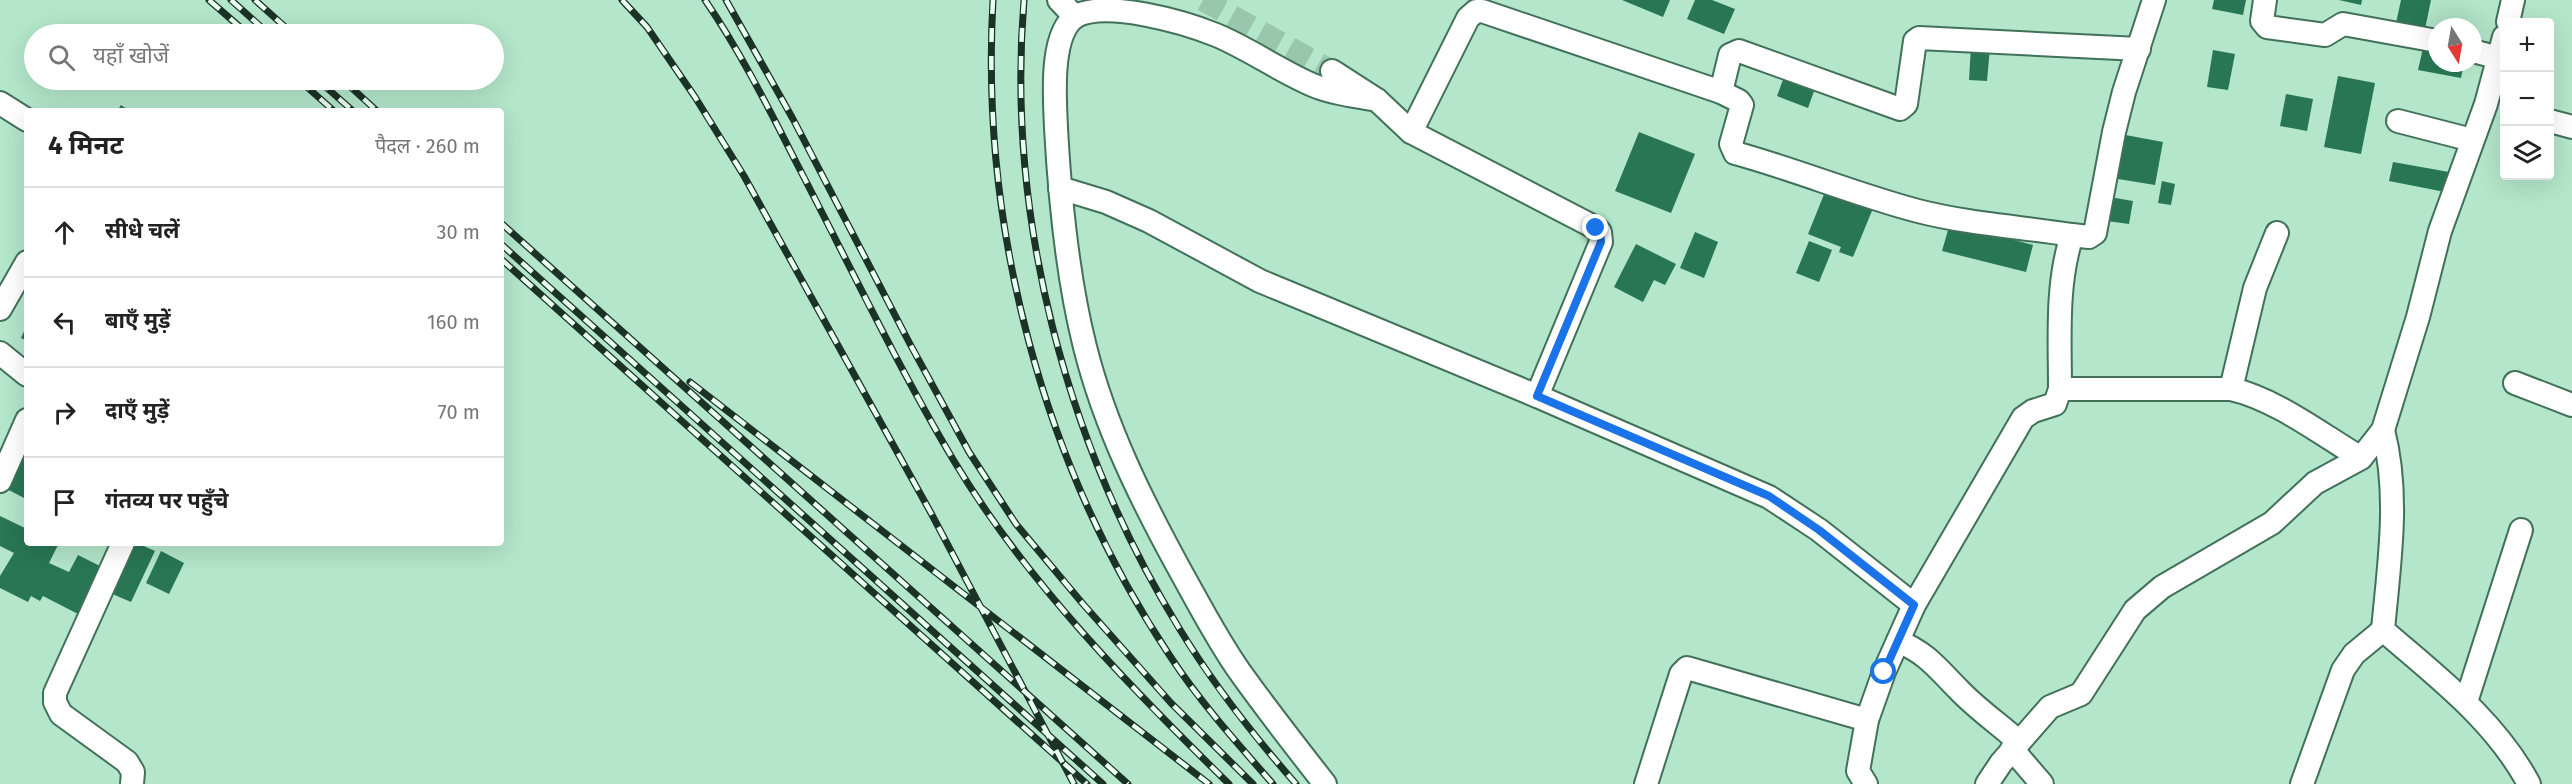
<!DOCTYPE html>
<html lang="hi">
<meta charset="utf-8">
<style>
body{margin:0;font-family:"Fira Sans","Noto Sans Devanagari",sans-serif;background:#f2f2f2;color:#222}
.controls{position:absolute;right:18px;top:18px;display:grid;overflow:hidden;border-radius:6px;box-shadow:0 6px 24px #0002}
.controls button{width:54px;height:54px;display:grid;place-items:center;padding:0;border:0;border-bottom:2px solid #e0e0e0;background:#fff;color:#222;font:30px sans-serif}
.compass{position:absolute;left:2428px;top:18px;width:54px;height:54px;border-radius:50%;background:#fff;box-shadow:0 6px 24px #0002;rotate:169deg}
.stop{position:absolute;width:18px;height:18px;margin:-14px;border:4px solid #1a73e8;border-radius:50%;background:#fff}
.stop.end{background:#1a73e8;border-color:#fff;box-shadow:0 2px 6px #0008}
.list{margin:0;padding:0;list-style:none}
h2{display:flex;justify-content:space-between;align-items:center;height:78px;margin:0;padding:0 24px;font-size:26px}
h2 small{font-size:20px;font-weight:400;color:#767676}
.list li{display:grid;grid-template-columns:39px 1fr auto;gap:18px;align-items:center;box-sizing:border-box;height:90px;padding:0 24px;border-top:2px solid #e0e0e0}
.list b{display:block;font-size:22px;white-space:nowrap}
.list em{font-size:20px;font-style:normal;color:#767676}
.icon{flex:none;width:33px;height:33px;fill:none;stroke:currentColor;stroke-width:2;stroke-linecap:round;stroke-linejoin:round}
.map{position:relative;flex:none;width:2572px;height:784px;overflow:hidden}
.search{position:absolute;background:#fff;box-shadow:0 6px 24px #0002;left:24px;top:24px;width:480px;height:66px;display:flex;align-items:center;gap:15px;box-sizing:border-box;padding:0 21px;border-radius:33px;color:#767676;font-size:22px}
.panel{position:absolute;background:#fff;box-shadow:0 6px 24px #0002;left:24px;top:108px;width:480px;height:438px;border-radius:6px}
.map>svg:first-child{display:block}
</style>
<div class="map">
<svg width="2572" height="784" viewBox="0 0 2572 784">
<rect width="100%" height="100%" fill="#b3e6ca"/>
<g fill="#287654">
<path d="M 1622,0 L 1670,0 L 1663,17 Z"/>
<path d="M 1695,0 L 1712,0 L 1735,9 L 1724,34 L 1687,19 Z"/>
<path d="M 2214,0 L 2246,0 L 2243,15 L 2212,9 Z"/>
<path d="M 2339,0 L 2362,0 L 2361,5 Z"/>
<path d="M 2401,0 L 2431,0 L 2425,29 L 2396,23 Z"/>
<path d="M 2424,44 L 2437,47 L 2437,63 L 2464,63 L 2461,78 L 2418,70 Z"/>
<path d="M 1971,46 L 1990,47 L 1987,81 L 1969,80 Z"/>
<path d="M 2213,50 L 2235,54 L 2228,90 L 2207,87 Z"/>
<path d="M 1787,69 L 1818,80 L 1808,108 L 1777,96 Z"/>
<path d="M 2338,76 L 2375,83 L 2361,154 L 2324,147 Z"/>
<path d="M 2286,94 L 2313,99 L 2307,131 L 2280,126 Z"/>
<path d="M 121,105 L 130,111 L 117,111 Z"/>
<path d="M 1639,132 L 1695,154 L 1671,213 L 1615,191 Z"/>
<path d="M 2120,134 L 2163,142 L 2155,185 L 2112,178 Z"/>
<path d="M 2393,162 L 2449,172 L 2445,192 L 2389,181 Z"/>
<path d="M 2162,181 L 2175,184 L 2171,205 L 2158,203 Z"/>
<path d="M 1829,182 L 1876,201 L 1853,257 L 1839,252 L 1841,247 L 1808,234 Z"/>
<path d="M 2104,196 L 2133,201 L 2129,224 L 2100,220 Z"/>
<path d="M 1950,223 L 2033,245 L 2026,272 L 1942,251 Z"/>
<path d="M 1695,232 L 1718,242 L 1704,278 L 1680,268 Z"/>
<path d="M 1809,241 L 1832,250 L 1819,282 L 1796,273 Z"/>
<path d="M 1636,244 L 1676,264 L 1665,285 L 1654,280 L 1643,302 L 1614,287 Z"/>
<path d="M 27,325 L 27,341 L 21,338 Z"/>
<path d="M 27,445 L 27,492 L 24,498 L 3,487 Z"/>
<path d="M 0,516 L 27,529 L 27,543 L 58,545 L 49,563 L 69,572 L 78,555 L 104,568 L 80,615 L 43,596 L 40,601 L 31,596 L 28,602 L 0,588 L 0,576 L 14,553 L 0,546 Z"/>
<path d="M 125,543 L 137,543 L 155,551 L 131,602 L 103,590 Z"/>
<path d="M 161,551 L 184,563 L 169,594 L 146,583 Z"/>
</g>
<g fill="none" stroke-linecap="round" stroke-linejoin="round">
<path stroke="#99c7ae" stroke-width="22" stroke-dasharray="22 11" stroke-linecap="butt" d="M 1203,0 L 1332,71"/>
<g stroke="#42715a" stroke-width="26">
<g id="minor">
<path d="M 1059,0 L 1075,17"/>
<path d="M 2265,0 L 2262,21 L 2267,27 L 2325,35 L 2343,24 L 2437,41"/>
<path d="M 2508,22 L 2513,0"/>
<path d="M 2473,51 L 2499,58"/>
<path d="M 1332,71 L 1377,100 L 1411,132 L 1596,228 L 1600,232 L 1601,242 L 1537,396 L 1769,497 L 1819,530 L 1914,605"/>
<path d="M 0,103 L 27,120"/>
<path d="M 2398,121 L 2472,140"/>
<path d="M 2550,121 L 2572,127"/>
<path d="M 1411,132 L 1468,18 L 1476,11 L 1482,11 L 1721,92"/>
<path d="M 1060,188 L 1106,202 L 1149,221 L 1260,281 L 1537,396"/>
<path d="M 2072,235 C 2021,227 1969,224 1918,211 C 1857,195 1797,170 1735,153 L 1731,144 L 1742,105 L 1739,101 L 1721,92 L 1730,55 L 1739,51 L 1900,109 L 1906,104 L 1915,41 L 1919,38 L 2139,49"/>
<path d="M 0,309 L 27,262"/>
<path d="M 0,353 L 27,375"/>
<path d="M 2515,383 L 2572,405"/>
<path d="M 2060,389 C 2060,337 2056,285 2072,235 L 2089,237 L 2095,233 L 2114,132 L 2124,92 L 2154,0"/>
<path d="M 2231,389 L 2255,288 L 2277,233"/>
<path d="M 2383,430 C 2400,496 2389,563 2383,630 C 2437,677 2495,720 2529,784"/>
<path d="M 0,481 L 27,420"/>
<path d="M 123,543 L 55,693 L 55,702 L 61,714 L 127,762 L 133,772 L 132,784"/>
<path d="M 1898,641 C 1928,654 1937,668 1959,690 C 1977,709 1999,724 2019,742"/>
<path d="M 2466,702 L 2521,530"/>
<path d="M 2012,749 L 2042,784"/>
<path d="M 1325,784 C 1296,747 1267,710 1240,672 C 1218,641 1200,606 1181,572 C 1142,501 1105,427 1085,347 C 1067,276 1060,201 1056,128 C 1055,100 1049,34 1076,16 C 1107,0 1184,22 1216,35 C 1250,49 1281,72 1315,86 C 1334,94 1357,96 1377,100"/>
<path d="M 1646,784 L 1681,674 L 1687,668 L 1867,720"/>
<path d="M 1866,784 L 1858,771 L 1867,720 L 1884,672 L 1914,605 L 2023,418 L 2033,411 L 2055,404 L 2060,389 L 2231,389 C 2276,399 2322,435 2361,458"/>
<path d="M 1987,784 L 2001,763 L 2050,707 L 2081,694 L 2135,610 L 2162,587 L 2272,523 L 2315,483 L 2361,458 L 2383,430 L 2418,317 L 2440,231 L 2486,104 L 2504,37"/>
<path d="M 2302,784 L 2343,670 L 2354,654 L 2383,630"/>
</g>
</g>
<use href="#minor" stroke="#fff" stroke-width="22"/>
<g stroke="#1b3227" stroke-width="7">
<g id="rail">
<path d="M 209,0 L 248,34"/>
<path d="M 231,0 L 269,34"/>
<path d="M 255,0 L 293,34"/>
<path d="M 622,0 L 647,27 L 695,97 L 744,176 L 931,513 L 1074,784"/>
<path d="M 705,0 C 740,51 768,107 796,162 C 848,262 897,365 954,461 C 1026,581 1130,687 1229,784"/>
<path d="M 726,0 L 793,119 L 910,344 L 969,452 L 1016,524 L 1083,604 L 1171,703 L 1253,784"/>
<path d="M 993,0 C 980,228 1043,466 1170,656 C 1200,702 1237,743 1273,784"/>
<path d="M 1024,0 C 1006,217 1066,444 1179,628 C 1213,684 1253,735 1296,784"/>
<path d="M 299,80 L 334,111"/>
<path d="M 318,80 L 353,111"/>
<path d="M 343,80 L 377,111"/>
<path d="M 501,223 L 1128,784"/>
<path d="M 501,244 L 1103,784"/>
<path d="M 501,259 L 1087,784"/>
<path d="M 690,382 L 1209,784"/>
</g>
</g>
<use href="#rail" stroke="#eafff3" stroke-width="4.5" stroke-dasharray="14" stroke-linecap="butt"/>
</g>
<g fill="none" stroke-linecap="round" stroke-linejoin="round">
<path stroke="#1a73e8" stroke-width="8" d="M 1596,228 L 1600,232 L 1601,242 L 1537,396 L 1769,496 L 1819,530 L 1914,605 L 1884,672"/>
</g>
</svg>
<div class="controls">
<button>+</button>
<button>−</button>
<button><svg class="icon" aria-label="layers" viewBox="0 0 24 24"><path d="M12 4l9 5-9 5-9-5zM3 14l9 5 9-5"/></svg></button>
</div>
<svg class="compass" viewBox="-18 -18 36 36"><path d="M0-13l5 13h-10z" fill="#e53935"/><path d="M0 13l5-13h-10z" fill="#767676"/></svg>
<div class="stop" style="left:1884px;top:672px"></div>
<div class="stop end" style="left:1596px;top:228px"></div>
<div class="search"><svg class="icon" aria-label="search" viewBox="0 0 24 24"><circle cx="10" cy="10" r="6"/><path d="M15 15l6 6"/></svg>यहाँ खोजें</div>
<section class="panel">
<h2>4 मिनट<small>पैदल · 260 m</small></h2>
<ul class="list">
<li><svg class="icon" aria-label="ahead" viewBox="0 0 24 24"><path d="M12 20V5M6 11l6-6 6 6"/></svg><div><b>सीधे चलें</b></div><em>30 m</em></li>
<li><svg class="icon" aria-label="left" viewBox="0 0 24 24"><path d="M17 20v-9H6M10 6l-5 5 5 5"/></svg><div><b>बाएँ मुड़ें</b></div><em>160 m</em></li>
<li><svg class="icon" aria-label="right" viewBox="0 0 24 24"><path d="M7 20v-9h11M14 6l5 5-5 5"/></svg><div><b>दाएँ मुड़ें</b></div><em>70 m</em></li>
<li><svg class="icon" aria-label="arrive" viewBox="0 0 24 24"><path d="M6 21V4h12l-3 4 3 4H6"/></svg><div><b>गंतव्य पर पहुँचे</b></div></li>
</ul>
</section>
</div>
